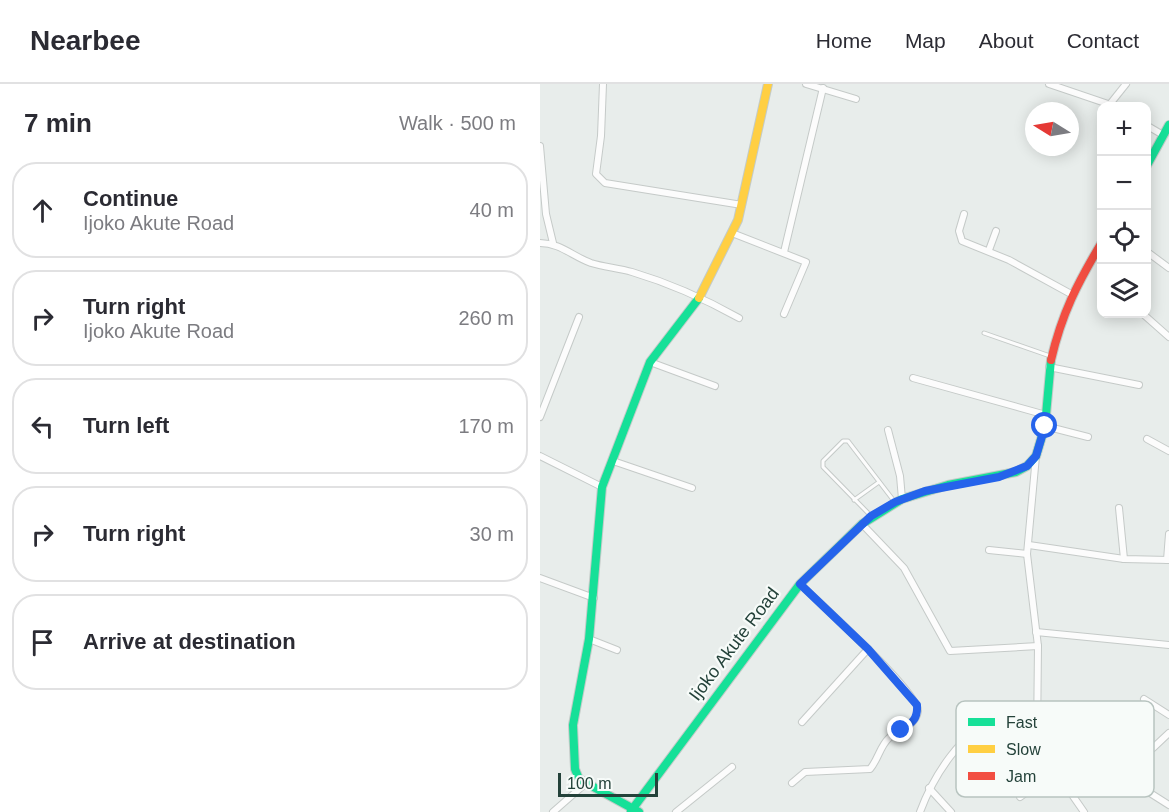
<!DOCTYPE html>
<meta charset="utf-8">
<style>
body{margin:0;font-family:Helvetica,sans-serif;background:#f2f2f3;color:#2b2b33}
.controls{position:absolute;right:18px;top:18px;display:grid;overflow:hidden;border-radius:12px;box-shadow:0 3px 15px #0003}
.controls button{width:54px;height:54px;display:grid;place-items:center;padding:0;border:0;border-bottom:2px solid #e1e1e2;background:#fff;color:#2b2b33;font:30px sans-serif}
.compass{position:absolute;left:485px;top:18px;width:54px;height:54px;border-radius:50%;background:#fff;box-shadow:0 3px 15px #0003;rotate:281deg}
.scale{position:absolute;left:18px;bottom:15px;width:100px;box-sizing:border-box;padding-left:6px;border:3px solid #24423a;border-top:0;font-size:16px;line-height:21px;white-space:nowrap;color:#24423a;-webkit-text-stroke:4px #f7fbf9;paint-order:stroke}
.stop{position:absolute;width:18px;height:18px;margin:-14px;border:4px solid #2563eb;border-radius:50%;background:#fff}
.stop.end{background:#2563eb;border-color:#fff;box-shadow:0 2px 6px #0008}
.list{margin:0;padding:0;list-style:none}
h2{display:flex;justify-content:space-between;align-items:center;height:78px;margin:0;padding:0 24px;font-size:26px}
h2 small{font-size:20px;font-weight:400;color:#7c7c81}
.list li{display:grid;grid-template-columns:39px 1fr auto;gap:18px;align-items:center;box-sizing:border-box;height:96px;margin:0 12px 12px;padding:0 12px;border:2px solid #e1e1e2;border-radius:24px}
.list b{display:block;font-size:22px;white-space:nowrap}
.list p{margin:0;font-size:20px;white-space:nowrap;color:#7c7c81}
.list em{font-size:20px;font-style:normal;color:#7c7c81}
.icon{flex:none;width:33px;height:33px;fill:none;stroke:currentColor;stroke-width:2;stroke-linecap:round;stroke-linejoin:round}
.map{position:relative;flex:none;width:629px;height:728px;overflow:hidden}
header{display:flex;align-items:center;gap:36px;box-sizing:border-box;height:84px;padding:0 30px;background:#fff;border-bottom:2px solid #e1e1e2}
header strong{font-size:28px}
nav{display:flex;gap:33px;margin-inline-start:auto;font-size:21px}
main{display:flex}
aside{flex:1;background:#fff}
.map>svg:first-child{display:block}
</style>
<header>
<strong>Nearbee</strong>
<nav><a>Home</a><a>Map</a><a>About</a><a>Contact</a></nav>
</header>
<main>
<aside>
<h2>7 min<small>Walk · 500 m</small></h2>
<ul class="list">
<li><svg class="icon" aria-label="ahead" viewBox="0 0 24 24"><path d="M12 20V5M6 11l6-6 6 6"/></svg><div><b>Continue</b><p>Ijoko Akute Road</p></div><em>40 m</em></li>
<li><svg class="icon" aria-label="right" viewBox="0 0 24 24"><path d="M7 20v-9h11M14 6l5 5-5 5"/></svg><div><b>Turn right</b><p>Ijoko Akute Road</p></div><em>260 m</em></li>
<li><svg class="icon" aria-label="left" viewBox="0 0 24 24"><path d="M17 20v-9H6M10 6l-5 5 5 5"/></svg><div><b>Turn left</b></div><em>170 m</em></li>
<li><svg class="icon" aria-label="right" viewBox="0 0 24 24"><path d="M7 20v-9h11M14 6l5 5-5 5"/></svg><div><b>Turn right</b></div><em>30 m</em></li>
<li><svg class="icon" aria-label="arrive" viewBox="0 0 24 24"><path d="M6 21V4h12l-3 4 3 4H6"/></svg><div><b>Arrive at destination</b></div></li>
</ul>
</aside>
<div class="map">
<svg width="629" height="728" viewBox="0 0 629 728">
<rect width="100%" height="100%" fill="#e8edeb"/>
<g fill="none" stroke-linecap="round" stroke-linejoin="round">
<g stroke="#c5cac8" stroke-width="5">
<g id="lane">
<path d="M 444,249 L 510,272"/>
<path d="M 314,416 L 339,398"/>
<path d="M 331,432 L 283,383 L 283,377 L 303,357 L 308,357 L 354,417"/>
</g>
</g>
<g stroke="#c5cac8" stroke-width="8">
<g id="street">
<path d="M 63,0 L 61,52 L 56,90 L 65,99 L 202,121"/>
<path d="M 266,0 L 316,15"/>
<path d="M 509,0 L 574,22"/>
<path d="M 570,20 L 586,0"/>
<path d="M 606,41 L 623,51"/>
<path d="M 0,62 L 6,130 L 13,159"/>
<path d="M 424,130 L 419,147 L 422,157 L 469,176 L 531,210"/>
<path d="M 192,149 L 266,178 L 244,230"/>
<path d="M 0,159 C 20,159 32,172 51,179 C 64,183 78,184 92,188 C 129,199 165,215 199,234"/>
<path d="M 449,166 L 456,147"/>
<path d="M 606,167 L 629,184"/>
<path d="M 244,168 L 283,4"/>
<path d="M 603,230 L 629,253"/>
<path d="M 110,278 L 175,302"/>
<path d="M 509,283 L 599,301"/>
<path d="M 373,294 L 506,331"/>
<path d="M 0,333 L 39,233"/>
<path d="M 505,342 L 548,353"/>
<path d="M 348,346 L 360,392 L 362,415"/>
<path d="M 607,355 L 629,367"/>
<path d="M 0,372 L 62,403"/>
<path d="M 496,372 L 487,470 L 498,562 L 497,654 L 501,666 L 544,728"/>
<path d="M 73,377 L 152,404"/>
<path d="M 579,424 L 584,475"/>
<path d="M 322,440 L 364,484 L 410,567 L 498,562"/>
<path d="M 489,461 L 584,475 L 629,476"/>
<path d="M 449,466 L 487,470"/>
<path d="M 627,476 L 629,450"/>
<path d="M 0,494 L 54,514"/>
<path d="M 496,548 L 629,561"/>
<path d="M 49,555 L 77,566"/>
<path d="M 604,615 L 629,631"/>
<path d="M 571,626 L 613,664 L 629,649"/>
<path d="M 262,638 L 328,565"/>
<path d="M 497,639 L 533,651 L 577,688 L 629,721"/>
<path d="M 252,699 L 265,688 L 330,685 C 338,676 340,662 349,654 C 359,646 376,642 378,627 C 379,608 278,518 260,500"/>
<path d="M 389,704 L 411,728"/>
<path d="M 480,713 L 516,687"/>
<path d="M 13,728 L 45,700"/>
<path d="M 136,728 L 192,683"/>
<path d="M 380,728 C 393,693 421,647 459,633 C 471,629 483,628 496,626"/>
</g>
</g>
<g stroke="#c3cbc8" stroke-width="10">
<g id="fast">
<path d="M 606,83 L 629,41"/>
<path d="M 91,727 L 260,500 L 322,440 L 362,415 L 408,401 L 476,388 L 487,382 L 496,372 L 505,342 L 511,276"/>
<path d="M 99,728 L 39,695 L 35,685 L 33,641 L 49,555 L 62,403 L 110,278 L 159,214"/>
</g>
</g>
<g stroke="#c3cbc8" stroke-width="10">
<path id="slow" d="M 159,214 L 198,136 L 228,0"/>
</g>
<g stroke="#c3cbc8" stroke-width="10">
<path id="jam" d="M 511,276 C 522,229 537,200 562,158"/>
</g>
<use href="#lane" stroke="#fcfcfc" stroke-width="3"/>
<use href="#street" stroke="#fcfcfc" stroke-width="6"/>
<use href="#fast" stroke="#16e098" stroke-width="8"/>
<use href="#slow" stroke="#ffcf43" stroke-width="8"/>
<use href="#jam" stroke="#f24e42" stroke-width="8"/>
</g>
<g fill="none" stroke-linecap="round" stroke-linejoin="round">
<path stroke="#2563eb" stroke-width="8" d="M 361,646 C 372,639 378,635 377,621 L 328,565 L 260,500 L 331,432 L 355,418 L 385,407 L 459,393 L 487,382 L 496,372 L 505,342"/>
</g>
<g text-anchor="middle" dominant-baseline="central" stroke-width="4.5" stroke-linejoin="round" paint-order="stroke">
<g font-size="18" fill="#24423a" stroke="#f7fbf9">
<text transform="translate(194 560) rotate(-53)">Ijoko Akute Road</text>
</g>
</g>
<rect x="416" y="617" width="198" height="96" rx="9" fill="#f7fbf9" stroke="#b8c4c0" stroke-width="1.5"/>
<rect x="428" y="634" width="27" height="8" fill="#16e098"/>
<rect x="428" y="661" width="27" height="8" fill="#ffcf43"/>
<rect x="428" y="688" width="27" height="8" fill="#f24e42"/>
<g font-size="16" fill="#24423a">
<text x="466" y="644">Fast</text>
<text x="466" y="671">Slow</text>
<text x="466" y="698">Jam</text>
</g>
</svg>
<div class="controls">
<button>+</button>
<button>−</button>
<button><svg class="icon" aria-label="locate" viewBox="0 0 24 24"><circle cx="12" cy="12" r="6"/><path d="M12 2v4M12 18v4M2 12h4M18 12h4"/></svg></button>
<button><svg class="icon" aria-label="layers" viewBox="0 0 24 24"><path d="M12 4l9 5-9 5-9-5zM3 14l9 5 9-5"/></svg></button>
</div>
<svg class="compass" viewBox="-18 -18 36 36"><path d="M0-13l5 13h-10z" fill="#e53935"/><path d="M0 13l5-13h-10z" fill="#7c7c81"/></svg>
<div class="scale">100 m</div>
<div class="stop" style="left:505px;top:342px"></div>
<div class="stop end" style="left:361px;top:646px"></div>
</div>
</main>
